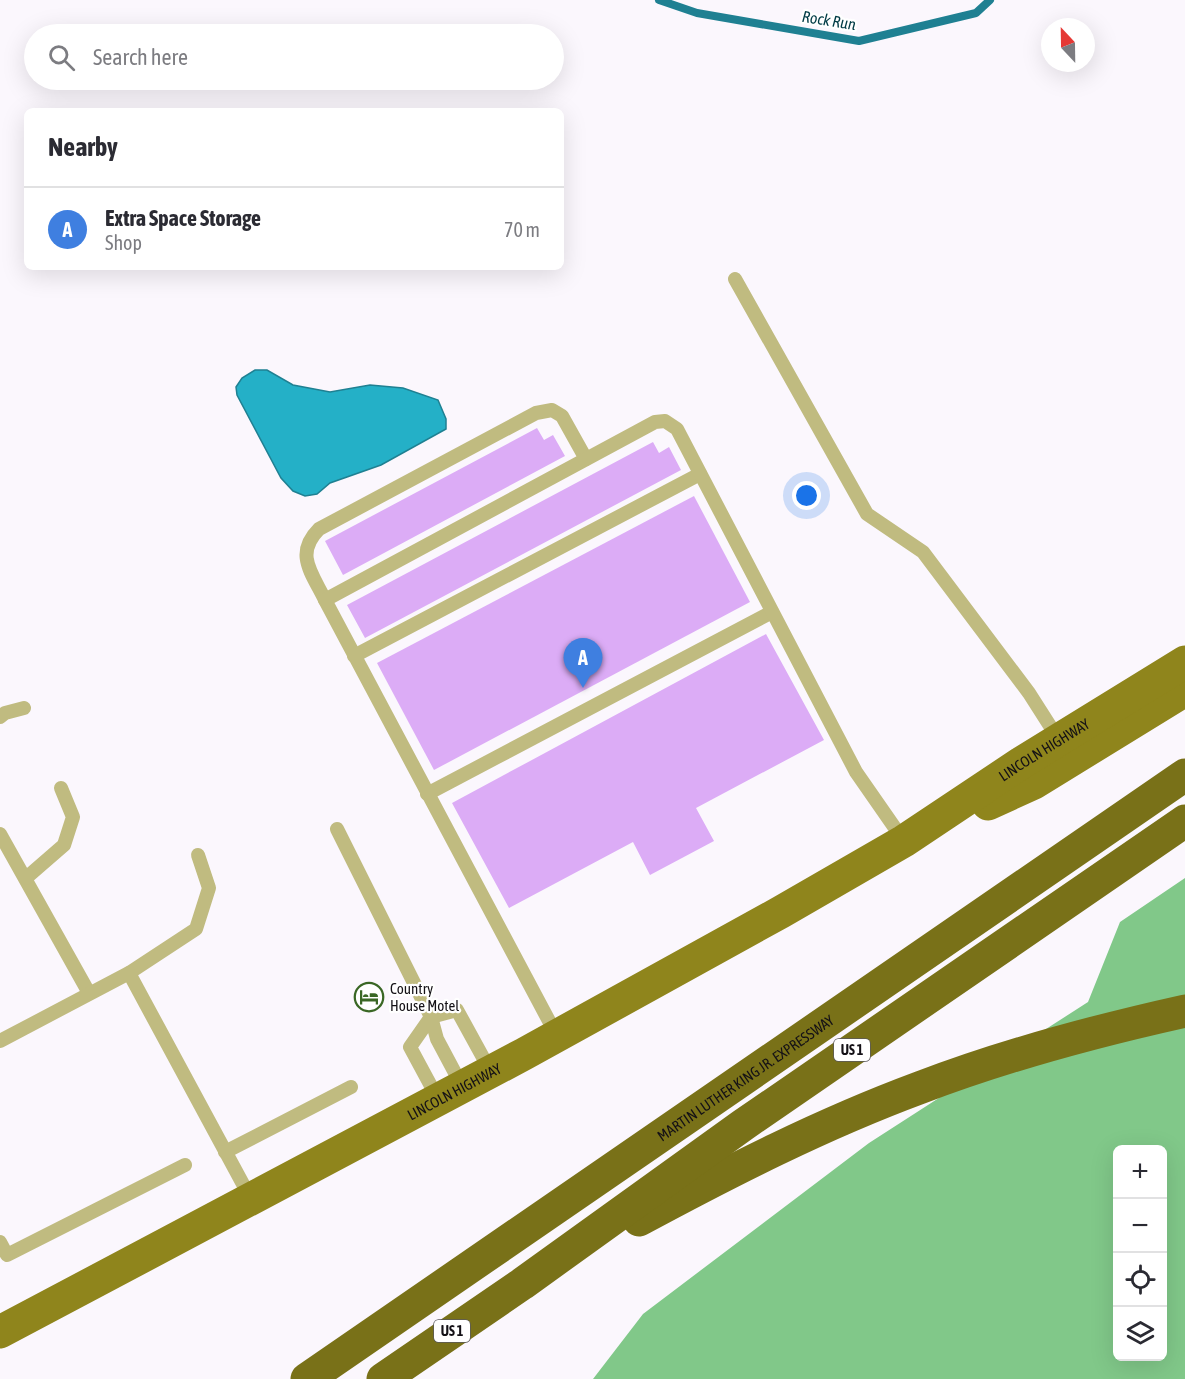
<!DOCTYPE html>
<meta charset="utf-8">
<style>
body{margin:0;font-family:"Asap Condensed",sans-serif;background:#f2f2f3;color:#2b2b33}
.controls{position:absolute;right:18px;bottom:18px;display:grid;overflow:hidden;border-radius:9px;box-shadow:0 6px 24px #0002}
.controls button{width:54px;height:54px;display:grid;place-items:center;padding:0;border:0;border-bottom:2px solid #e1e1e2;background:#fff;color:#2b2b33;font:30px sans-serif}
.compass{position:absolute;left:1041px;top:18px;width:54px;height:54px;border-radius:50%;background:#fff;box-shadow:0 6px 24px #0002;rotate:338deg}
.you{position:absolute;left:807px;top:496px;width:21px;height:21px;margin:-15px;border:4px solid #fff;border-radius:50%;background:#1a73e8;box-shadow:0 0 0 9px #1a73e833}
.badge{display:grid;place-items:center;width:39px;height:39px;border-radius:50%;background:#3a6725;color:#fff;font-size:20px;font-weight:700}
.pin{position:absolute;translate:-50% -50px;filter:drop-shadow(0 2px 3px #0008)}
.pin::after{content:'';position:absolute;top:32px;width:21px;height:18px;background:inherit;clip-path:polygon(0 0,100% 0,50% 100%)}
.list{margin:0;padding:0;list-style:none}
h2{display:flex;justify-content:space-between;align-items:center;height:78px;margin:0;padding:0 24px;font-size:26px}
h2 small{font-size:20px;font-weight:400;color:#7c7c81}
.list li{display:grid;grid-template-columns:39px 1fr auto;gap:18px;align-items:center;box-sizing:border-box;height:84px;padding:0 24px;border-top:2px solid #e1e1e2}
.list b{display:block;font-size:22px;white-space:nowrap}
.list p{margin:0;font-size:20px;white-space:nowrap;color:#7c7c81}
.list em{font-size:20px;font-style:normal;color:#7c7c81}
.icon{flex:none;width:33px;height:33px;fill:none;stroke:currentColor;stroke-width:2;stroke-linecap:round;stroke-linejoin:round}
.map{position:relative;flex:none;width:1185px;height:1379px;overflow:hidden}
.search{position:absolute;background:#fff;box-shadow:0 6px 24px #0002;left:24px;top:24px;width:540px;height:66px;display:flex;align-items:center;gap:15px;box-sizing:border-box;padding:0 21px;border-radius:33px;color:#7c7c81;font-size:22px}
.panel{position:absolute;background:#fff;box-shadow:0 6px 24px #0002;left:24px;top:108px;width:540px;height:162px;border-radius:9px}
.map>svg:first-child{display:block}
</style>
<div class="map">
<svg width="1185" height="1379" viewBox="0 0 1185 1379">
<rect width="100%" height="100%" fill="#fbf7fd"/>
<path fill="#81c889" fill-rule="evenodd" d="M 1185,878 L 1185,1379 L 593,1379 L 643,1314 L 869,1143 L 1088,1002 L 1120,922 ZM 1118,1150 L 1162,1150 L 1162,1356 L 1118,1356 Z"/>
<path fill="#24b0c7" stroke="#1f8092" stroke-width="1.5" d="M 255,370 L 267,370 L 293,385 L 330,392 L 370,385 L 403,388 L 438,400 L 446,419 L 446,429 L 381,465 L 330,483 L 317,494 L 305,496 L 293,491 L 281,478 L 237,395 L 236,387 L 242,378 Z"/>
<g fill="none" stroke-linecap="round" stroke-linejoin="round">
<path stroke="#1f8092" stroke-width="8" d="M 659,0 L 697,13 L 859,41 L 976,13 L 990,0"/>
</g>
<g fill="#dcacf6">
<path d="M 537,428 L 544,440 L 553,435 L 565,456 L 343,575 L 325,541 Z"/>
<path d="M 653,442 L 659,453 L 669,447 L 681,470 L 365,638 L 347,605 Z"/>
<path d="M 694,496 L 750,602 L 434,770 L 377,663 Z"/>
<path d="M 766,634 L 824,740 L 696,808 L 714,841 L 650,875 L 633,842 L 509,908 L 452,803 Z"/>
</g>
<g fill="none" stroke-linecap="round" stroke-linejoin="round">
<g stroke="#c0bb80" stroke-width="14">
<path d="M 735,279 L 867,514 L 923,552 L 1029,693 L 1059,740"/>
<path d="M 325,600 C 312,573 294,554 319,529 L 536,413 L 552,410 L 562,416 L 586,459"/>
<path d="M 354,656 L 700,474"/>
<path d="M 0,717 L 5,713 L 24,708"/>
<path d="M 427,794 L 772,612"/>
<path d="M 337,829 L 431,1017 L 457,1010 L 491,1072"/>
<path d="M 0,834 L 89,993"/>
<path d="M 26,878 L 64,845 L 73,817 L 61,788"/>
<path d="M 129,973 L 196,929 L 209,888 L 198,855"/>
<path d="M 431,1017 L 410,1047 L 438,1099"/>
<path d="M 431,1017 L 437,1039 L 462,1086"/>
<path d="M 557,1036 L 325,600 L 655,422 L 665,421 L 677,429 L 856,772 L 904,841"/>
<path d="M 0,1041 L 129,973 L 251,1199"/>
<path d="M 225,1152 L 351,1087"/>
<path d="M 0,1242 L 7,1255 L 185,1165"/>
</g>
<g stroke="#8f851c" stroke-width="33">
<path d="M 988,804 L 1034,783 L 1185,690"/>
<path id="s1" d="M 0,1332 L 524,1054 L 781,912 L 904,841 L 1021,763 L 1185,662"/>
</g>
<g stroke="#797118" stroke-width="33">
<path d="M 639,1220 C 730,1171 822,1124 919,1088 C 1005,1055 1095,1031 1185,1011"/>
<path id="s2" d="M 307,1379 L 1185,775"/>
<path d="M 383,1379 L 522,1284 L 743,1125 L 1185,821"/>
</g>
</g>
<defs>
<g id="hotel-ring" transform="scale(1.5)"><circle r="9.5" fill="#fff" stroke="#3a6725" stroke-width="1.5"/><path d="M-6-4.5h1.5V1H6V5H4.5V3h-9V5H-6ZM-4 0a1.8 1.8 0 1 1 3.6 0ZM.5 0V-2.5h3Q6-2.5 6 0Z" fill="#3a6725"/></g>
</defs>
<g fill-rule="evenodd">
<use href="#hotel-ring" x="369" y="997"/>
</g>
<g text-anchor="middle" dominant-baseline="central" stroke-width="4.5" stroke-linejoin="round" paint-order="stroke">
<g fill="#fff" stroke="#5a585c" stroke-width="1.5">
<rect x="834" y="1039" width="36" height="22" rx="4.5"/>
<rect x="434" y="1320" width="36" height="22" rx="4.5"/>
</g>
<g font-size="14" font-weight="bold" fill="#141116">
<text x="852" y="1050">US 1</text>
<text x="452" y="1331">US 1</text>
</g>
<g font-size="15" fill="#141116" stroke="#fff">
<text stroke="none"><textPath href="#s1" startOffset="1196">LINCOLN HIGHWAY</textPath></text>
<text stroke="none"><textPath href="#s2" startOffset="532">MARTIN LUTHER KING JR. EXPRESSWAY</textPath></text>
<text stroke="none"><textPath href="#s1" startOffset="514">LINCOLN HIGHWAY</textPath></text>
</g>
<g font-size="15" fill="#141116" stroke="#fff" text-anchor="start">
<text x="390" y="988">Country<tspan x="390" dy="17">House Motel</tspan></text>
</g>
<g font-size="16" font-style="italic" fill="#003b45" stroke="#fff">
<text transform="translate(829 20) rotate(9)">Rock Run</text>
</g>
</g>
</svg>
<div class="controls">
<button>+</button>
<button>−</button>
<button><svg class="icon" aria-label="locate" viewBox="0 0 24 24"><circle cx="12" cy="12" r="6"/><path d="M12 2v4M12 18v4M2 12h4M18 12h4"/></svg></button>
<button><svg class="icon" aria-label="layers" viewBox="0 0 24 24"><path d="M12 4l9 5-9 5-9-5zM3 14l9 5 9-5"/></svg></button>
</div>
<svg class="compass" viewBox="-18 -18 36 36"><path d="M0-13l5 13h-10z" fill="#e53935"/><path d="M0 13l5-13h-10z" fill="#7c7c81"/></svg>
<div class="you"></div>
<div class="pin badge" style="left:583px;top:688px;background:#3f7fe0">A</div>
<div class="search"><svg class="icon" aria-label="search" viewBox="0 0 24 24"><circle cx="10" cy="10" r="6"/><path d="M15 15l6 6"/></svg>Search here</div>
<section class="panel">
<h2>Nearby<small></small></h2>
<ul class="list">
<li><span class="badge" style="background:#3f7fe0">A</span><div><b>Extra Space Storage</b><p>Shop</p></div><em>70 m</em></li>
</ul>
</section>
</div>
